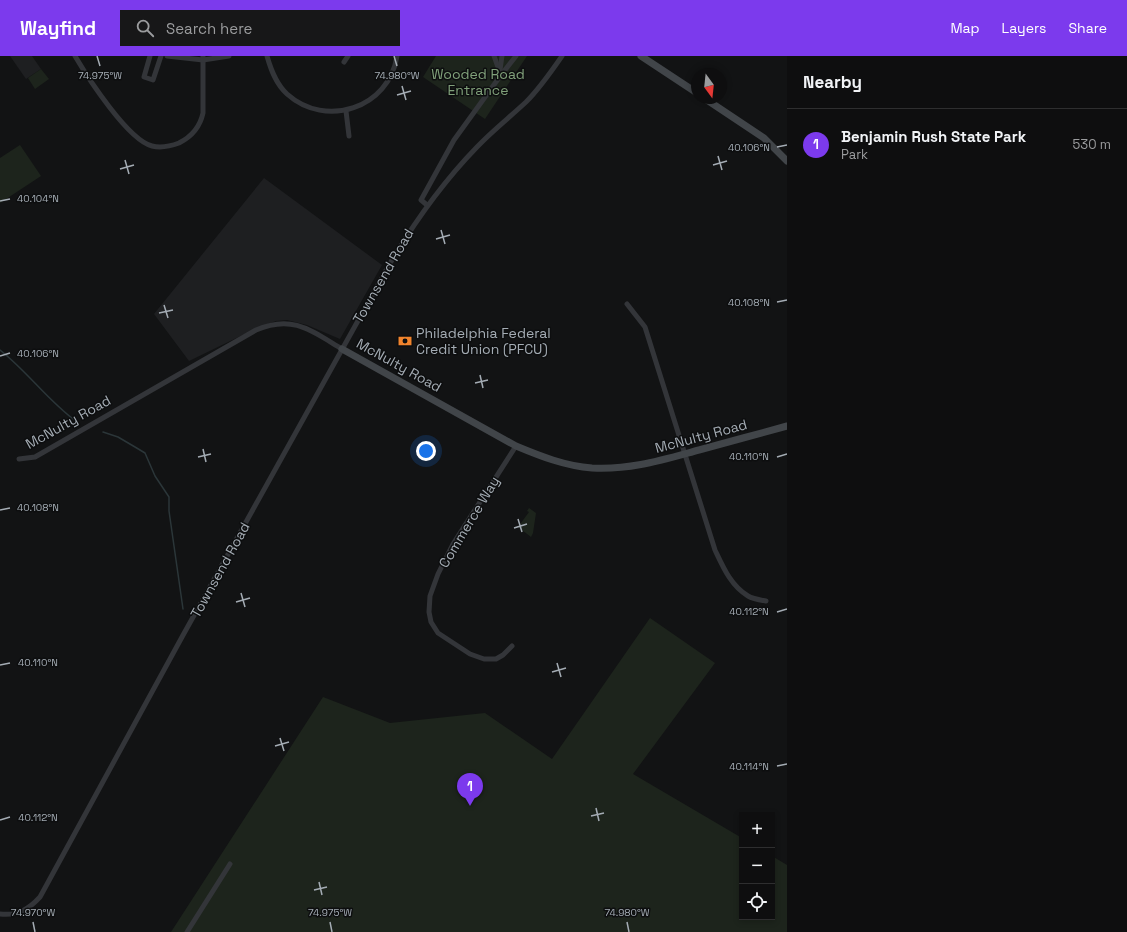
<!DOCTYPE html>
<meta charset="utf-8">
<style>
body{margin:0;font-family:"Space Grotesk",sans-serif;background:#171718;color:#f1f3f6}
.controls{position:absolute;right:12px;bottom:12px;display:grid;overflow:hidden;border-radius:0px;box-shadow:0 2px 6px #0003}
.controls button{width:36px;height:36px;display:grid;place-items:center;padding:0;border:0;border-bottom:1px solid #2e2e2f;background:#0e0e0f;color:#f1f3f6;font:20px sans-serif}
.compass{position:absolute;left:691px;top:12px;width:36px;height:36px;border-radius:50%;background:#0e0e0f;box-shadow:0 2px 6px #0003;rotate:165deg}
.you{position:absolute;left:426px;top:395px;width:14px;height:14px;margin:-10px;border:3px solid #fff;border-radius:50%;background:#1a73e8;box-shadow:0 0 0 6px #1a73e833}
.badge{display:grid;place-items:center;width:26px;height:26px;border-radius:50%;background:#7c3aed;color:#fff;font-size:13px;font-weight:700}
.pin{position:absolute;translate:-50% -33px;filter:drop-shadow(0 1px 2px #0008)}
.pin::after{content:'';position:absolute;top:21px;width:14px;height:12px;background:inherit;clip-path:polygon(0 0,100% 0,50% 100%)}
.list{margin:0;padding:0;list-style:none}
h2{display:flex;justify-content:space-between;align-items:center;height:52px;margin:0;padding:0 16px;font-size:17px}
h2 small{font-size:13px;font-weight:400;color:#9b9c9e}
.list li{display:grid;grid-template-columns:26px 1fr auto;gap:12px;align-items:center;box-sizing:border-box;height:72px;padding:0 16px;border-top:1px solid #2e2e2f}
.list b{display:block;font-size:15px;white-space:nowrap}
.list p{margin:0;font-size:13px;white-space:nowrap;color:#9b9c9e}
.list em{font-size:13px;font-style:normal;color:#9b9c9e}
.icon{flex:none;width:22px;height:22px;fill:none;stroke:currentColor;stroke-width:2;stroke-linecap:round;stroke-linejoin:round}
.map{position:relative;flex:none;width:787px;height:876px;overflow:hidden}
header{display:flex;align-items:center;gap:24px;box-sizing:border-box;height:56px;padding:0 20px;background:#7c3aed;color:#fff}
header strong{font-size:19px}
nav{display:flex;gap:22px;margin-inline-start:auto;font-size:14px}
.search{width:280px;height:36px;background:#171718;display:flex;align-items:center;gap:10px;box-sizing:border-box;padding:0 14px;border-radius:0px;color:#9b9c9e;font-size:15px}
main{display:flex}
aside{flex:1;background:#0e0e0f}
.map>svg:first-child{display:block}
</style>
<header>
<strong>Wayfind</strong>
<div class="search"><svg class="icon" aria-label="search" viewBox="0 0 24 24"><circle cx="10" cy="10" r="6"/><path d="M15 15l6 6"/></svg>Search here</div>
<nav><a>Map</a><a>Layers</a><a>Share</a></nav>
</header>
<main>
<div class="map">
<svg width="787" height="876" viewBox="0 0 787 876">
<rect width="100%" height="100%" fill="#121314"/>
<g fill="#1e1f21">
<path d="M 10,0 L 32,0 L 41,13 L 26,23 Z"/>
<path d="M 264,122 L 382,209 L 340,283 L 307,269 L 287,264 L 276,265 L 257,272 L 189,305 L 154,258 Z"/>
</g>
<g fill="#1d241c">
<path d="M 436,0 L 527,0 L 485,63 L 423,21 Z"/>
<path d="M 41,13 L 49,23 L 35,33 L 28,22 Z"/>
<path d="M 20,89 L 41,120 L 0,147 L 0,102 Z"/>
<path d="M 529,452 L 536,457 L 533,477 L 531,481 L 518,471 L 529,456 L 527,455 Z"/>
<path d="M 650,562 L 715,607 L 633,718 L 742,782 L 742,861 L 772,861 L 772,800 L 787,809 L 787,876 L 171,876 L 323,641 L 390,667 L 485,657 L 552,703 Z"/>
</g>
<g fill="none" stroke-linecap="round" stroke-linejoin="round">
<g stroke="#2b3639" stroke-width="1.5">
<path d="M 0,294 C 28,316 48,345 77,366"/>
<path d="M 103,376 L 118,381 L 135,391 L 145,397 L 155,420 L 169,441 L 169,455 L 183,553"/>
</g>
<g stroke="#333539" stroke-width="5">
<path d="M 75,0 C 88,22 128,84 152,90 C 160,92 171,90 179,87 C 191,81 200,71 203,57 L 203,0"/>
<path d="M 150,0 L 144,21 L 153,24 L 161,0"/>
<path d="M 167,0 L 203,4 L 229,0"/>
<path d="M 267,0 C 271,14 276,28 287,38 C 326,73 389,52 397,0"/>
<path d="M 494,0 L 499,14"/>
<path d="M 344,6 L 348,0"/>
<path d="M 501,19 L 500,14 L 502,0"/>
<path d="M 346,55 L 349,80"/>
<path d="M 427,149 L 421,144 L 454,84 L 501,19 L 516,0"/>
<path d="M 627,248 L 645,271 L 715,494 C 723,511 731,530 748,540 C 753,543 760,544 766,545"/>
<path d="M 19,403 L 35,401 L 256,274 C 293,258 312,275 342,293"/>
<path d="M 512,590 L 503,599 L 496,603 L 484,603 L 470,598 L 438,577 L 431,566 L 429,556 L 430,540 L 438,518 L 453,488 L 516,390"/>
<path d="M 0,858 C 18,860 29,853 40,841 L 182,581 L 389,209 C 415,165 441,128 477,91 C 492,75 510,61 526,46 C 540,32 551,16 562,0"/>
<path d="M 187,876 L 230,808"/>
</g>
<g stroke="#414549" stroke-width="7">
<path d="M 641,0 L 697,37"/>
<path d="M 704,42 L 764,82 L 787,105"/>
<path d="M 342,293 L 516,390 C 540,400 565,410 592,412 C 631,414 662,404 699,394 C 728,386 758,378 787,370"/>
</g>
</g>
<path fill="none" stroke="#a4acb4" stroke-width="1.5" d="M 97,0 L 100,10M 394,0 L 397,10M 402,30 L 406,44M 397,39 L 411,35M 777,91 L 787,89M 718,100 L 722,114M 125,104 L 129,118M 713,109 L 727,105M 120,113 L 134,109M 0,145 L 10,143M 441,174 L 445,188M 436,183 L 450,179M 777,246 L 787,244M 164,249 L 168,262M 159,257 L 173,254M 0,300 L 10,297M 480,319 L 483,332M 475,327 L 488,324M 203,393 L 206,406M 198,401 L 211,398M 777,401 L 787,398M 0,454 L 10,452M 518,463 L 522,476M 514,472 L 527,468M 241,537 L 245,551M 236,546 L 250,542M 777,556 L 787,553M 557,607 L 561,621M 0,609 L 10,607M 552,616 L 566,612M 280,682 L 284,695M 275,690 L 289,686M 777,710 L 787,708M 596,752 L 599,765M 591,760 L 604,757M 0,764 L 10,761M 319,826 L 322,839M 314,834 L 327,831M 33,866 L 35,876M 330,866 L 332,876M 627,866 L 629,876"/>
<defs>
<g id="bank-bare" transform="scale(1.08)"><path d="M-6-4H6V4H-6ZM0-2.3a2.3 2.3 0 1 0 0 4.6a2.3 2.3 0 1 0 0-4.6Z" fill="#f1842d" stroke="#0d0e0f" stroke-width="2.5" paint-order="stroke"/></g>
</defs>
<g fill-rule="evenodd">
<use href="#bank-bare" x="405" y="285"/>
</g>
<g text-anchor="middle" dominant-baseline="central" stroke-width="3" stroke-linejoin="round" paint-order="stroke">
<g font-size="14" fill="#80a07a" stroke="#0d0e0f">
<text x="478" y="18">Wooded Road<tspan x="478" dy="16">Entrance</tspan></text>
</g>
<g font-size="14" fill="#a4acb4" stroke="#0d0e0f">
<text transform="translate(383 220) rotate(-60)">Townsend Road</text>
<text transform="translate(399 309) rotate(29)">McNulty Road</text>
<text transform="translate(68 366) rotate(-29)">McNulty Road</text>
<text transform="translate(701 380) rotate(-15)">McNulty Road</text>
<text transform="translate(469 466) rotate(-59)">Commerce Way</text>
<text transform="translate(220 514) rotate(-61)">Townsend Road</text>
</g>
<g font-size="14" fill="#a4acb4" stroke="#0d0e0f" text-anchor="start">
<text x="416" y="277">Philadelphia Federal<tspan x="416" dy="16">Credit Union (PFCU)</tspan></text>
</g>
</g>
<g font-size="10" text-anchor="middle" fill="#a4acb4" stroke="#0d0e0f" stroke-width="3" stroke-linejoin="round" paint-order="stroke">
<text x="100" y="23">74.975°W</text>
<text x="397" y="23">74.980°W</text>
<text x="749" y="95">40.106°N</text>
<text x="38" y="146">40.104°N</text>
<text x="749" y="250">40.108°N</text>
<text x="38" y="301">40.106°N</text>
<text x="749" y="404">40.110°N</text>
<text x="38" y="455">40.108°N</text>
<text x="749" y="559">40.112°N</text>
<text x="38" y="610">40.110°N</text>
<text x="749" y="714">40.114°N</text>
<text x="38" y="765">40.112°N</text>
<text x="33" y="860">74.970°W</text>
<text x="330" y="860">74.975°W</text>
<text x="627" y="860">74.980°W</text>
</g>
</svg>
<div class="controls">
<button>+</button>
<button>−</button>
<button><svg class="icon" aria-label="locate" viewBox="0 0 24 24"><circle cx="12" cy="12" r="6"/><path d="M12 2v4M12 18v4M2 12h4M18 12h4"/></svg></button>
</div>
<svg class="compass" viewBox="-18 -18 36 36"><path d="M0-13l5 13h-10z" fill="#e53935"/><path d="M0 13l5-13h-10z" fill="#9b9c9e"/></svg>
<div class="you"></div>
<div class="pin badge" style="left:470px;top:750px">1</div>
</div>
<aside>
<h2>Nearby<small></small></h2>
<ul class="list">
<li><span class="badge">1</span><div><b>Benjamin Rush State Park</b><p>Park</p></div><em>530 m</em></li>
</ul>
</aside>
</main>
